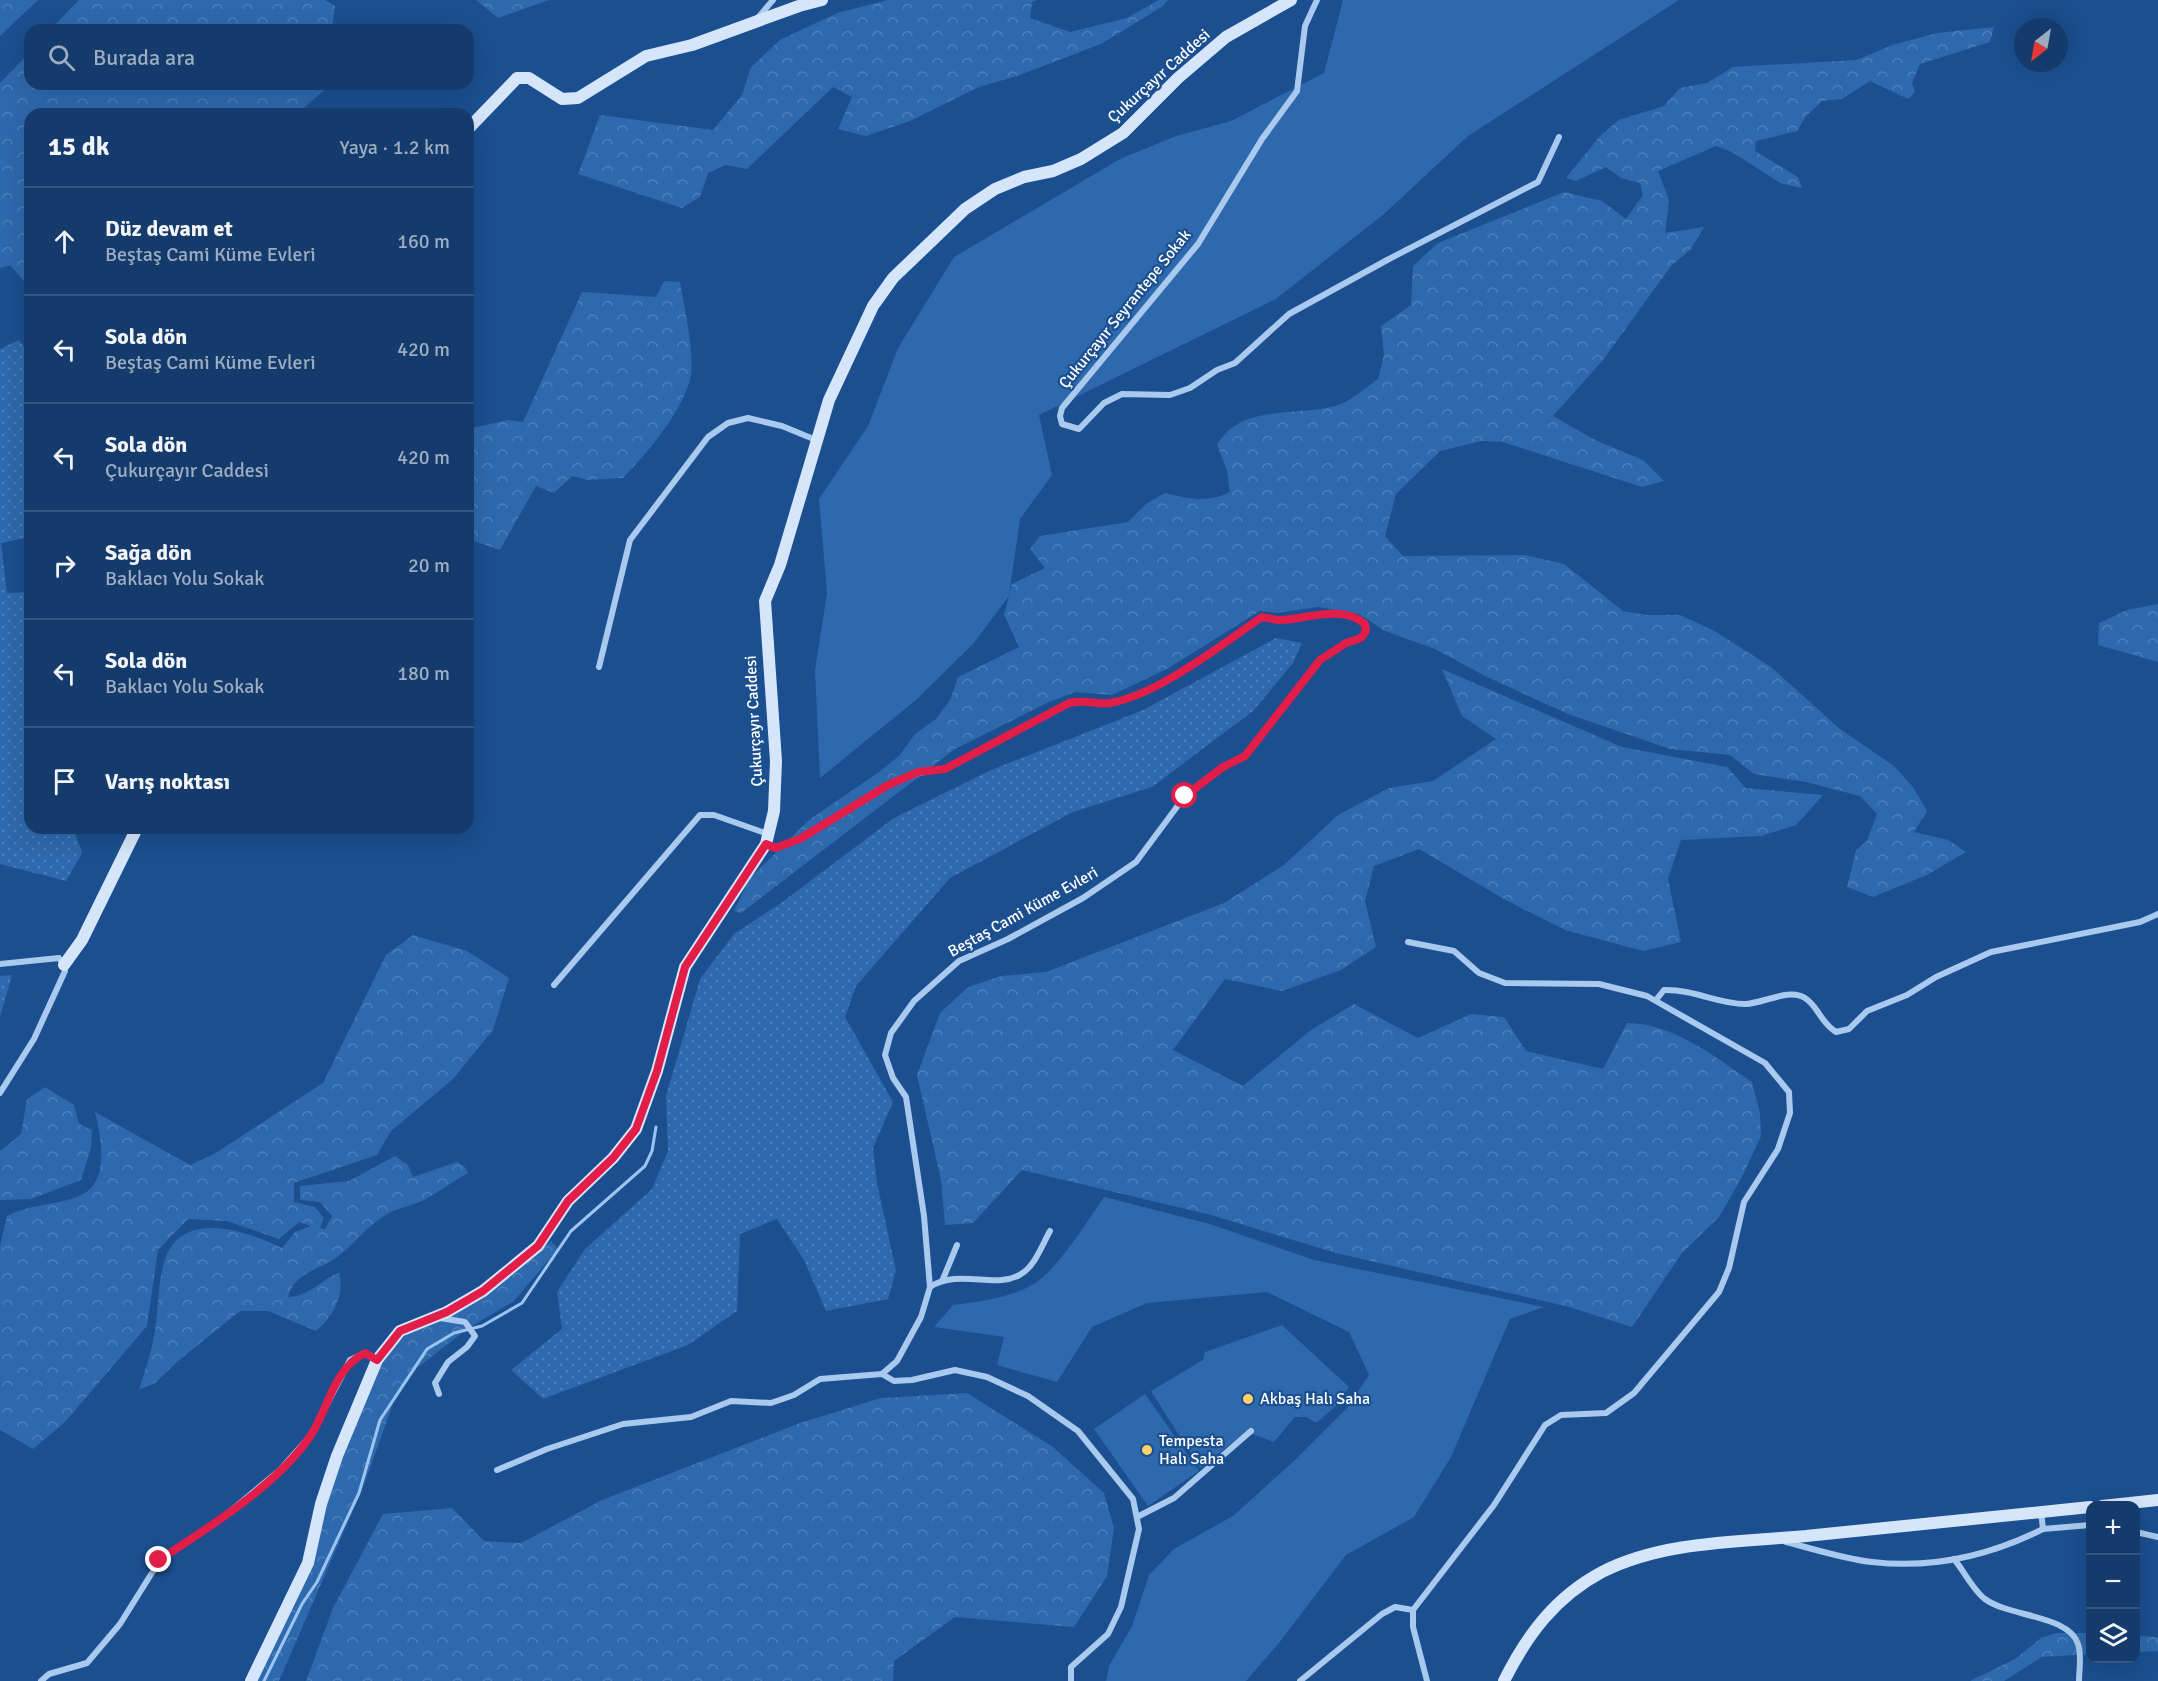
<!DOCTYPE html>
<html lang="tr">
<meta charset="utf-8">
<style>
body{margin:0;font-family:Signika,sans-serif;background:#1d4271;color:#f1f3f6}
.controls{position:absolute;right:18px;bottom:18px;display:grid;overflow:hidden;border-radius:12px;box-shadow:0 6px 24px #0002}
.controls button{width:54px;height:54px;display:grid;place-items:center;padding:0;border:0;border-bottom:2px solid #33557e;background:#143b6b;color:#f1f3f6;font:30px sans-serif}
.compass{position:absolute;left:2014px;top:18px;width:54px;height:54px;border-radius:50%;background:#143b6b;box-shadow:0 6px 24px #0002;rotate:211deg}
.stop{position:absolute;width:18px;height:18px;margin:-14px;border:4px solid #e11d48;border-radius:50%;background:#fff}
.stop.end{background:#e11d48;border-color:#fff;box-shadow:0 2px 6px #0008}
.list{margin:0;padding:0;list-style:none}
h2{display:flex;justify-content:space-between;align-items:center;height:78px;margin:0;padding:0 24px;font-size:26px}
h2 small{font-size:20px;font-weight:400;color:#9dadc1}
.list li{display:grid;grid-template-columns:39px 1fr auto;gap:18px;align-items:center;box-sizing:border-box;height:108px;padding:0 24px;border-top:2px solid #33557e}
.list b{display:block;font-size:22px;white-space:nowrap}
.list p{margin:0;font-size:20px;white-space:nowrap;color:#9dadc1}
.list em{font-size:20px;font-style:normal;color:#9dadc1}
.icon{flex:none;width:33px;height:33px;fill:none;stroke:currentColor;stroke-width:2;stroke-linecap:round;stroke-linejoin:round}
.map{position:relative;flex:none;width:2158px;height:1681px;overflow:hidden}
.search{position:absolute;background:#143b6b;box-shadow:0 6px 24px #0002;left:24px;top:24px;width:450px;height:66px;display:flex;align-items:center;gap:15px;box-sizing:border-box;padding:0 21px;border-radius:18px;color:#9dadc1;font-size:22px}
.panel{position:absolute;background:#143b6b;box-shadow:0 6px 24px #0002;left:24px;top:108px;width:450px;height:726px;border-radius:18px}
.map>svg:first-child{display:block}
</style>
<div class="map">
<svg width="2158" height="1681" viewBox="0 0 2158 1681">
<defs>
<pattern id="forest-crowns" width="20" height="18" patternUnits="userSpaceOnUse" patternTransform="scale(1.5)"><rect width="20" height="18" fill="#2e69ad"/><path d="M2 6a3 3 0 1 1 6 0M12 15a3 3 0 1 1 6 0" fill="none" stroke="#4d80b9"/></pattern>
<pattern id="garden-dots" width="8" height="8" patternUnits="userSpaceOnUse" patternTransform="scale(1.5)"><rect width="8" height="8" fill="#2e69ad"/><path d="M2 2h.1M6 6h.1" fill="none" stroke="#4d80b9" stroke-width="1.8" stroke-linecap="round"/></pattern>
</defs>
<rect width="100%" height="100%" fill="#1b4f8f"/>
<g fill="#2e69ad">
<path d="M 1343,0 L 1679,0 L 1468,136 L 1384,214 L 1276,299 L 1039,415 L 1052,475 L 1020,519 L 1009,596 L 973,644 L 916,700 L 820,778 L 815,670 L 827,593 L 819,499 L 868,426 L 898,348 L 954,257 L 1120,159 L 1176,136 L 1231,121 L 1324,73 Z"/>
<path d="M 1104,1197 L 1210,1224 L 1314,1260 L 1544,1307 L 1510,1319 L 1451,1457 L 1414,1517 L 1346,1555 L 1279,1643 L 1246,1681 L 1106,1681 L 1109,1666 L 1132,1626 L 1149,1575 L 1174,1549 L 1233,1516 L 1296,1459 L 1347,1408 L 1369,1375 L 1349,1332 L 1267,1292 L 1147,1303 L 1092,1327 L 1057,1382 L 997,1365 L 1004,1337 L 934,1327 L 953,1305 C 979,1302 1010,1298 1034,1284 C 1058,1269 1088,1220 1104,1197 Z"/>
<path d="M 1282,1325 L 1349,1387 L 1335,1407 L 1316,1423 L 1306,1417 L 1295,1417 L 1274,1442 L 1246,1432 L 1200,1468 L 1151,1391 L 1203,1360 L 1205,1352 Z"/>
<path d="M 1145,1394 L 1199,1471 L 1148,1506 L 1094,1429 Z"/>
</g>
<g fill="url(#forest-crowns)">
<path d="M 0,0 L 38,0 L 0,36 Z"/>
<path d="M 79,0 L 325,0 L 335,6 L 332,28 L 334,30 L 50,30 Z"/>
<path d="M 476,0 L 549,0 L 498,18 Z"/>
<path d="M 888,0 L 1037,0 L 1032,2 L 1030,18 L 1070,32 L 1127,18 L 1159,0 L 1168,0 L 1163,6 L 1101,44 L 1017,76 L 979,87 L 910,121 L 866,136 L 838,129 L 852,97 L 833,87 L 747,169 L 726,165 L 708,173 L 700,197 L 682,208 L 578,174 L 600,115 L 713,130 L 742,95 L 751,67 L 780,40 L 837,13 Z"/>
<path d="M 1994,27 L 1990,42 L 1920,64 L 1912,83 L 1915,92 L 1908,99 L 1870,81 L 1842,99 L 1822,101 L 1806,116 L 1797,131 L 1756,141 L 1755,151 L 1798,177 L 1802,188 L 1780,183 L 1732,152 L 1716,146 L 1658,171 L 1669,200 L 1665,233 L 1704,227 L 1691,249 L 1671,266 L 1603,360 L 1553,416 L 1595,440 L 1643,460 L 1664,481 L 1642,487 L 1503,442 L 1482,441 L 1440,451 L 1396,494 L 1385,536 L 1403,556 L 1525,555 L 1564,564 L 1623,611 L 1647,615 L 1680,615 L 1713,630 L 1771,667 L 1840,729 L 1894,766 L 1913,787 L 1927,811 L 1914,832 L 1948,840 L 1966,852 L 1927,875 L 1873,897 L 1847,887 L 1856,850 L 1867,841 L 1877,814 L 1860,796 L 1806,782 L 1754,774 L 1730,755 L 1670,749 L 1568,714 L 1487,677 L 1435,649 L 1385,631 L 1359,614 L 1318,607 L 1276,613 L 1260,611 L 1167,669 L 1112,695 L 1075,692 L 1049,702 L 955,749 L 741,913 L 734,911 L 750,878 L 809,820 L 879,772 L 899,756 L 915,734 L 936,719 L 950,700 L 958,677 L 1019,647 L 1004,615 L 1012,584 L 1045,568 L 1030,549 L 1040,536 L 1128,522 L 1146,504 L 1165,493 C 1188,499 1208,503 1230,492 L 1227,471 L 1217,445 C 1240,403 1297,417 1335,406 C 1349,403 1366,387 1378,379 L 1384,355 L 1381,326 L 1411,305 L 1413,266 L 1438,243 L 1564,192 L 1602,201 L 1626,219 L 1643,195 L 1640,183 L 1621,178 L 1606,167 L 1576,181 L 1566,178 L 1600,136 L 1619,120 L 1664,106 L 1680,88 L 1707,83 L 1733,67 L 1857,60 L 1892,45 L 1937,33 Z"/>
<path d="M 30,52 L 30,84 L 331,84 L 297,114 L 30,114 L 30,288 L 10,265 L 0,268 L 0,83 Z"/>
<path d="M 664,281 L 680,282 C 684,307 697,360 689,383 C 678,417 647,453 623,478 L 587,480 L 572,476 L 554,493 L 536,486 L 500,550 L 468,539 L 468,429 L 508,420 L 523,422 L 582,292 L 656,297 Z"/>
<path d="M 2158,604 L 2158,662 L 2098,645 L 2099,623 L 2127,610 Z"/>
<path d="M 1442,669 L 1622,747 L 1727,767 L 1746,788 L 1823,795 L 1796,825 L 1761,836 L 1681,840 L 1668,879 L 1681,942 L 1643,951 L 1565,930 L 1504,899 L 1419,849 L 1374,866 L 1365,901 L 1376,947 L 1341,970 L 1282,991 L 1225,979 L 1173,1050 L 1243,1086 L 1311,1030 L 1354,1004 L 1418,1038 L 1471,1014 L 1504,1017 L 1526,1051 L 1603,1069 L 1627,1023 C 1673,1023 1715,1057 1752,1082 L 1760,1113 L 1761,1136 L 1742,1177 L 1719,1217 L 1682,1253 L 1632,1327 L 1569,1307 L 1336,1253 L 1211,1215 L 1022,1170 L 973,1223 L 945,1225 L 941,1180 L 917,1075 L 940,1013 L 968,987 L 1001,976 L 1046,972 L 1224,903 L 1284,865 L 1338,815 L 1389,788 L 1433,781 L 1496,739 L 1462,716 Z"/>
<path d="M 413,935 L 467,951 L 509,978 L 493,1030 L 453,1079 L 391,1131 L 377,1155 L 294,1183 L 294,1202 L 315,1207 L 324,1218 L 320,1228 L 325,1229 L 332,1216 L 320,1202 L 300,1200 L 300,1186 L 349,1181 L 395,1156 L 408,1165 L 413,1177 L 457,1162 L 464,1166 L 468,1173 C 453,1181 439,1192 424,1200 C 410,1207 394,1208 381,1218 C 365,1229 352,1246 336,1258 C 317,1271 295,1272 288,1297 C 308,1297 320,1280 339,1273 C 345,1295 333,1317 316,1331 L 268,1311 L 240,1311 L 178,1361 L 155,1383 L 139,1390 C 144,1373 150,1357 153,1341 C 159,1315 157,1287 164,1263 C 179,1208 245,1230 282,1248 L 295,1232 L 311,1226 L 299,1222 L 279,1239 L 227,1221 L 188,1219 L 158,1250 L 147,1326 L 65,1422 L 33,1449 L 0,1430 L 0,1246 L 7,1216 C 33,1203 55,1206 79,1196 C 111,1184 101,1136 95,1112 L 190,1165 L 214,1154 L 323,1083 L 386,955 Z"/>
<path d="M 45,1087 L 74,1105 L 79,1124 L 92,1130 L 91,1148 L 81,1180 L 31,1199 L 0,1200 L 0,1151 L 21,1134 L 27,1099 Z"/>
<path d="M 551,1241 L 558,1249 L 514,1301 L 467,1329 L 417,1368 L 393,1404 L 363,1487 L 279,1681 L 257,1681 L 310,1572 L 336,1471 L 383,1360 L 397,1342 L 410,1332 L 499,1285 Z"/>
<path d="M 967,1393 L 1053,1447 L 1104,1493 L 1114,1528 L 1107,1576 L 1074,1627 L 955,1617 L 894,1661 L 893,1681 L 306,1681 L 333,1608 L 383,1514 L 452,1508 L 484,1541 L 521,1543 L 602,1500 L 800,1423 L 881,1398 Z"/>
<path d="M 2056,1633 L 2090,1633 L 2090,1654 L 2042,1657 L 2004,1681 L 1970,1681 L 2015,1659 L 2041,1638 Z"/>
<path d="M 2136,1636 L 2158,1637 L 2158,1651 L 2136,1652 Z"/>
</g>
<g fill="url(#garden-dots)">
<path d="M 19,340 L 30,355 L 30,537 L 1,543 L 7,593 L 30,592 L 30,828 L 73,828 L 82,853 L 66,881 L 0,864 L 0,349 Z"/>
<path d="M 1276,638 L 1302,643 L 1293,663 L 1253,711 L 1152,787 L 1073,812 L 950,878 L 856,986 L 845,1017 L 893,1102 L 873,1148 L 877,1183 L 896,1271 L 888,1299 L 826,1311 L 804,1260 L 777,1219 L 740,1234 L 737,1311 L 688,1345 L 543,1399 L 511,1370 L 562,1329 L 557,1292 L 585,1249 L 652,1189 L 668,1151 L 666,1096 L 700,979 L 734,934 L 781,903 L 894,818 L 991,770 L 1143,710 Z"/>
<path d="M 12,975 L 0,1017 L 0,976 Z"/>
</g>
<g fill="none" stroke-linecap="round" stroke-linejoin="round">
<path stroke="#9cc4f0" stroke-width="3" d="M 264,1681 L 302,1604 L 317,1582 L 359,1493 L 380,1420 L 427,1349 L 454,1333 L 482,1326 L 522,1303 L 571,1231 L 645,1166 L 652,1151 L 656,1127"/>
<g stroke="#a9c9ee" stroke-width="6">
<path d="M 1317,0 L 1305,26 L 1297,91 L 1262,139 L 1198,244 L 1062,408 L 1060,416 L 1062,424 L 1079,429 L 1104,403 L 1122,394 L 1170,395 L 1190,388 L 1217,370 L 1235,363 L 1289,314 L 1389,259 L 1538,182 L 1559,137"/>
<path d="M 756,20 L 773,0"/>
<path d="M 599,667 L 630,540 L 708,437 L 728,423 L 748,418 L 782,426 L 816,440"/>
<path d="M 1408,942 L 1454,951 L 1479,973 L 1505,983 L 1599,984 L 1647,996 L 1765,1063 L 1789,1092 L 1790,1113 L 1778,1149 L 1744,1202 L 1729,1268 L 1719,1292 L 1634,1393 L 1606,1413 L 1561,1415 L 1545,1425 L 1494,1505 L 1413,1610 L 1413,1627 L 1427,1681"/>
<path d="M 0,964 L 59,958 L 64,965 L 65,971 L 34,1039 L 0,1093"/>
<path d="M 554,985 L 700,815 L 714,815 L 768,834"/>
<path d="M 1656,1000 L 1664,990 C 1693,989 1721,1005 1746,1004 C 1764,1003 1789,988 1805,998 C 1819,1007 1819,1021 1836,1032 L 1849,1029 L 1867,1011 L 1907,995 L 1936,977 L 1991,952 L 2140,922 L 2158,914"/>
<path d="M 943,1279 L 957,1245"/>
<path d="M 930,1287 C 959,1268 997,1290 1021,1274 C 1035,1266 1042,1245 1050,1231"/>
<path d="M 882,1374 L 894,1381 L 912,1380 L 955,1370 L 987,1377 L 1028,1396 L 1078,1431 L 1133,1499 L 1139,1529 L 1121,1607 L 1108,1634 L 1071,1667 L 1071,1681"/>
<path d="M 439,1394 L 435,1383 L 448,1362 L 467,1347 L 475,1336 L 465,1322 L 440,1318"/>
<path d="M 497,1470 L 547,1449 L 623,1424 L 691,1417 L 731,1401 L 771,1403 L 794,1395 L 820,1379 L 882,1374 L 897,1361 L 921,1317 L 930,1287 L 924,1216 L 906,1097 L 893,1078 L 885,1055 L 891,1033 L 914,1001 L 959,961 L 1008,939 L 1083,898 L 1136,862 L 1185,796 L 1223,767 L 1245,756 L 1320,660 L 1346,643 L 1361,638 L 1366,631 L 1365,624 C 1342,604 1307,619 1281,620 C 1275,620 1268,618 1262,617 C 1222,644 1158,696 1110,703 C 1096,705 1086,699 1069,703 L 945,769 L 918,773 L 888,785 L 800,839 L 775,847 L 766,844"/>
<path d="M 1137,1517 L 1174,1498 L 1251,1431"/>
<path d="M 2043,1529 L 2090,1525"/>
<path d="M 2136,1532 L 2158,1537"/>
<path d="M 1786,1542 C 1814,1549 1844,1559 1872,1562 C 1932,1569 1991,1555 2043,1529 L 2041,1511"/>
<path d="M 1954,1559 C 1964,1571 1973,1590 1985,1599 C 2009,1617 2069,1615 2078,1644 C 2082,1655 2079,1670 2079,1681"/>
<path d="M 41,1681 L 49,1674 L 87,1663 L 120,1624 L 160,1560 L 222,1518 L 280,1470 L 311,1435 L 350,1360 L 365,1353 L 377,1360"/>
<path d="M 1300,1681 L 1382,1614 L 1395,1607 L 1413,1610"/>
</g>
<g stroke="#d6e6fa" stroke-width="12">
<path d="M 468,129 L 517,78 L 529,78 L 562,99 L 578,98 L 646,56 L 692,45 L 799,6 L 822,0"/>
<path d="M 64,965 L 82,940 L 137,828"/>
<path d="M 2102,1506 L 2158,1500"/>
<path d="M 251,1681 L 308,1563 L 321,1504 L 337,1456 L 377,1360 L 400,1331 L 447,1312 L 483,1291 L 538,1246 L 568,1201 L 613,1158 L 636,1129 L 657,1071 L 685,967 L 766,844 L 774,811 L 776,761 L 765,601 L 780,565 L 829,400 L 873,306 L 893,278 L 965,209 L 995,189 L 1024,177 L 1053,171 L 1081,159 L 1123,133 L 1178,78 L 1226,37 L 1291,0"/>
<path d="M 1504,1681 C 1527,1635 1555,1597 1602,1572 C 1662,1541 1739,1542 1806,1536 C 1901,1526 1996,1516 2090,1507"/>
</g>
</g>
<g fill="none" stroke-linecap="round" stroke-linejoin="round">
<path stroke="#e11d48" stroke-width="8" d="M 159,1560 C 208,1528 279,1484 311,1435 C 329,1407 334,1368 365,1353 L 377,1360 L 400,1331 L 447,1312 L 483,1291 L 538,1246 L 568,1201 L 613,1158 L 636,1129 L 657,1071 L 685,967 L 766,844 L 775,848 L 800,839 L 888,785 L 918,772 L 945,769 L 1069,703 C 1086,699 1096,705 1110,703 C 1158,695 1222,644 1262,617 C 1268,618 1275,620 1281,620 C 1307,619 1342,604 1365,624 L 1366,631 L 1361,638 L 1346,643 L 1320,660 L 1245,756 L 1223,767 L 1185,796"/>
</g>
<g fill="#ffd166" stroke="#1b4f8f" stroke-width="2">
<circle cx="1248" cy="1399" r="6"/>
<circle cx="1147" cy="1450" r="6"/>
</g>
<g text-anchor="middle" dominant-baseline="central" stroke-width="4.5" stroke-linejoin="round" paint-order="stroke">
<g font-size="16" fill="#fff" stroke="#1b4f8f">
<text transform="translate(1159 76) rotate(-42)">Çukurçayır Caddesi</text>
<text transform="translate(1125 309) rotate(-51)">Çukurçayır Seyrantepe Sokak</text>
<text transform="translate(754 721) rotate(-93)">Çukurçayır Caddesi</text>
<text transform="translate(1023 912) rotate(-29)">Beştaş Cami Küme Evleri</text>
</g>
<g font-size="16" fill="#fff" stroke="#1b4f8f" text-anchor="start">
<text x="1260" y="1399">Akbaş Halı Saha</text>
<text x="1159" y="1441">Tempesta<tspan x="1159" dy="18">Halı Saha</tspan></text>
</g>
</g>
</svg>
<div class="controls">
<button>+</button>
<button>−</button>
<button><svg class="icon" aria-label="layers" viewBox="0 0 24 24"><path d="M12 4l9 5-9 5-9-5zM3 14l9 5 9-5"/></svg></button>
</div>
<svg class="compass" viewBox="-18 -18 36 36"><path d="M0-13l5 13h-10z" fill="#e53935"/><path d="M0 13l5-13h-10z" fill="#9dadc1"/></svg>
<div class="stop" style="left:1185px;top:796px"></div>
<div class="stop end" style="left:159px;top:1560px"></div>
<div class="search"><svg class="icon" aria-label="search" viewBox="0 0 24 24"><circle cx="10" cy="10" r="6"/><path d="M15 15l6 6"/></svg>Burada ara</div>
<section class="panel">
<h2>15 dk<small>Yaya · 1.2 km</small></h2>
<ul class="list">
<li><svg class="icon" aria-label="ahead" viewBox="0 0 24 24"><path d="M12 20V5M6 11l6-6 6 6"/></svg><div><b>Düz devam et</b><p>Beştaş Cami Küme Evleri</p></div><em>160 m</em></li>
<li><svg class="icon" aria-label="left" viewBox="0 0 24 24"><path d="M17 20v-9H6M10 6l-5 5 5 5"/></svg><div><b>Sola dön</b><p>Beştaş Cami Küme Evleri</p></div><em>420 m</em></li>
<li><svg class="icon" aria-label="left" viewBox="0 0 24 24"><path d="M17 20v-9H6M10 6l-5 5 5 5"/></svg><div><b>Sola dön</b><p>Çukurçayır Caddesi</p></div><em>420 m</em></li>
<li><svg class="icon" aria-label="right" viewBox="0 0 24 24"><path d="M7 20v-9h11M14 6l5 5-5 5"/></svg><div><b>Sağa dön</b><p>Baklacı Yolu Sokak</p></div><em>20 m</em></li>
<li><svg class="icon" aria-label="left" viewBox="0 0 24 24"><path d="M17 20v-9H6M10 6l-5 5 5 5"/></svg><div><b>Sola dön</b><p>Baklacı Yolu Sokak</p></div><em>180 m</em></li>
<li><svg class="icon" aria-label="arrive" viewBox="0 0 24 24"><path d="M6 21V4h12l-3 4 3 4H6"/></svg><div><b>Varış noktası</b></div></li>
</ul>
</section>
</div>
